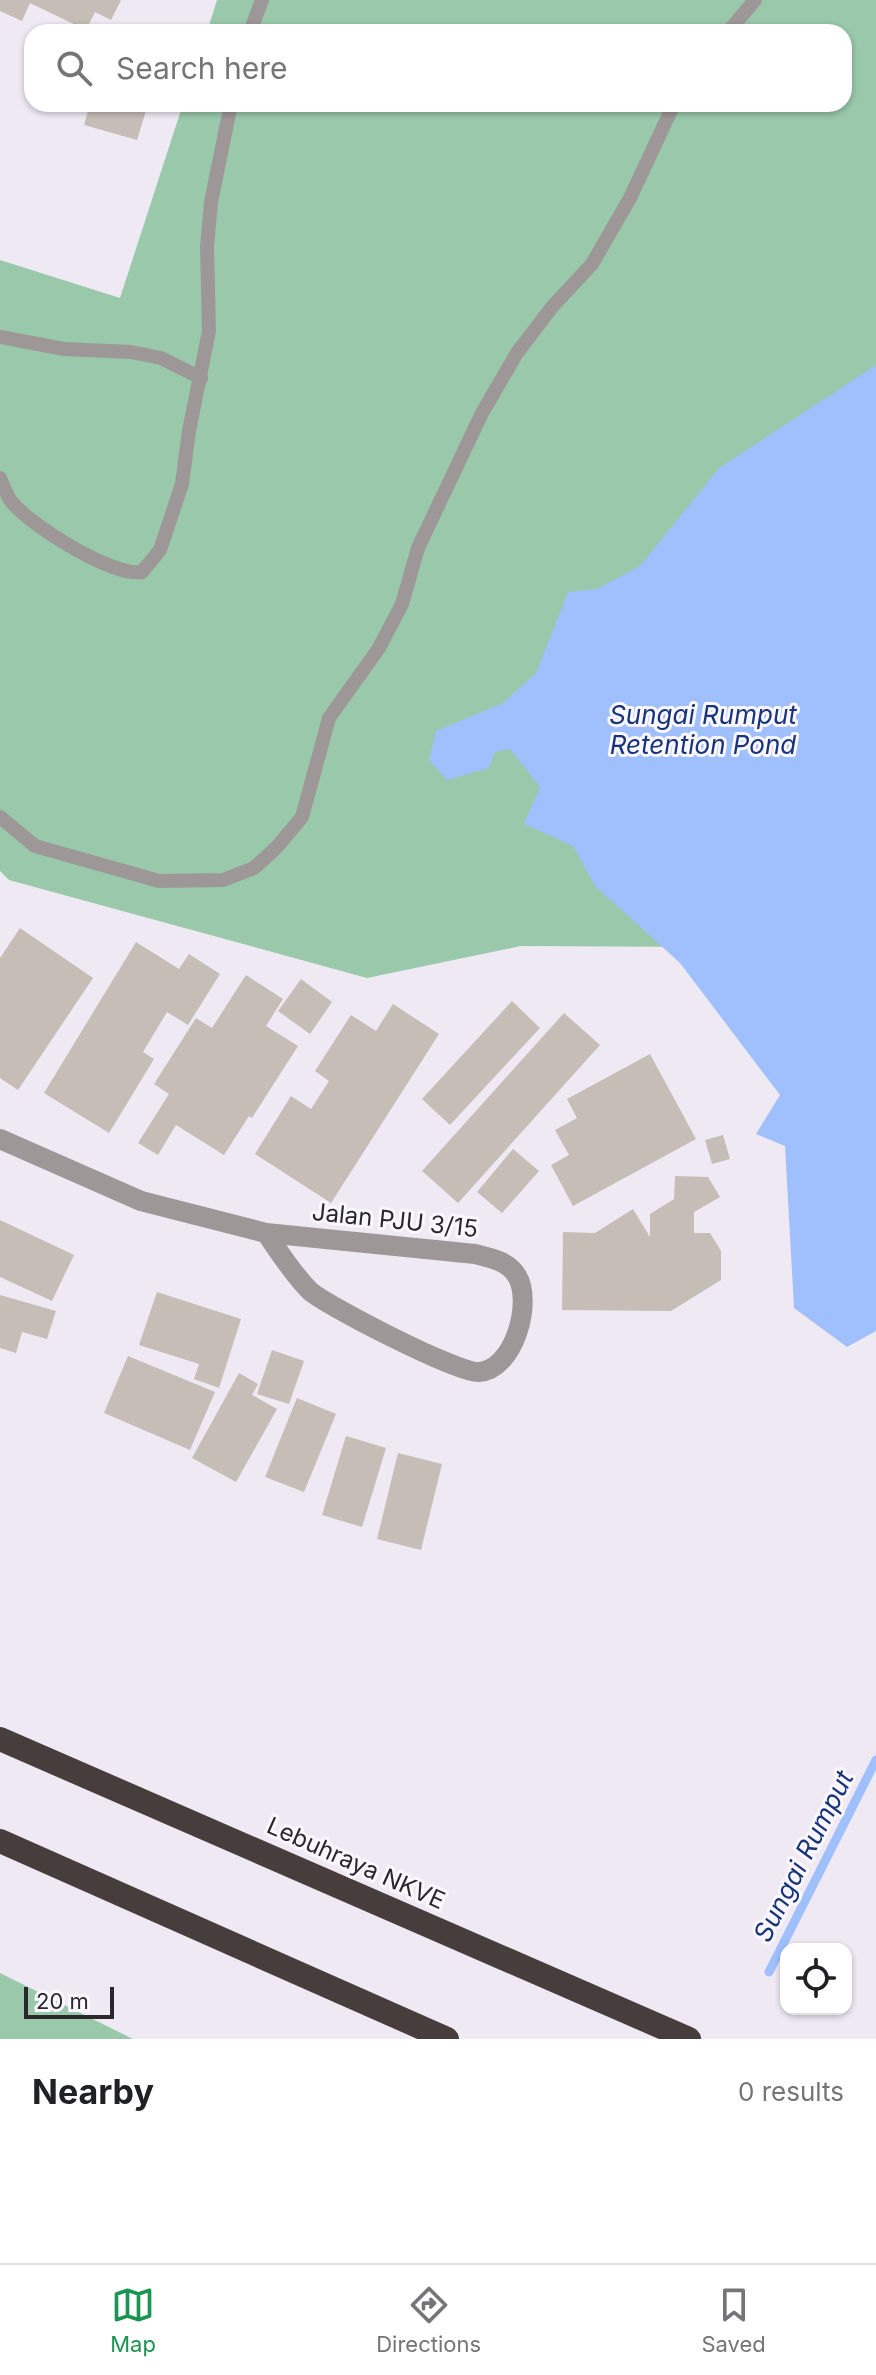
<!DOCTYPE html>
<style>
body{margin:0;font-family:Inter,sans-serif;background:#f2f2f2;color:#202124}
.controls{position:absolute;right:24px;bottom:24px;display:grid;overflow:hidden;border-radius:16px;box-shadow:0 2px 6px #0004}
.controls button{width:72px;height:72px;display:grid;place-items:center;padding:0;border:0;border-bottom:2px solid #e0e0e0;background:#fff;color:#202124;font:40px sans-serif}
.scale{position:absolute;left:24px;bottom:20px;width:90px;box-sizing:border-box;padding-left:8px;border:4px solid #2b282c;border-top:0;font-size:22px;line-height:28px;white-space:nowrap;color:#2b282c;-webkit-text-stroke:6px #fbf7ff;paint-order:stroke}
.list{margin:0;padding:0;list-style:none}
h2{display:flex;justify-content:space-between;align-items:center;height:104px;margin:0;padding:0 32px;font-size:34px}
h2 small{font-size:26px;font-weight:400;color:#757577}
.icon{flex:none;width:44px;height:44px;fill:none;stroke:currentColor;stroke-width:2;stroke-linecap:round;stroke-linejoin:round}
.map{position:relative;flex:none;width:876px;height:2039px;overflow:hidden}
.search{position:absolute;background:#fff;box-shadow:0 2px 6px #0004;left:24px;right:24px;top:24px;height:88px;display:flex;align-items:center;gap:20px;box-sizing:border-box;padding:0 28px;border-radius:24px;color:#757577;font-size:30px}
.sheet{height:224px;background:#fff}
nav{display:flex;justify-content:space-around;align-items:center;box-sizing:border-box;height:112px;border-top:2px solid #e0e0e0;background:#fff;font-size:22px;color:#757577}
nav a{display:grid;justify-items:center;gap:4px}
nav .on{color:#1b9451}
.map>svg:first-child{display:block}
</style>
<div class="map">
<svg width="876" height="2039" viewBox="0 0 876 2039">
<rect width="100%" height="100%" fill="#eee9f3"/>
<g fill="#99c8ab">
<path d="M 217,0 L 876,0 L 876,948 L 521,946 L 367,978 L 9,880 L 0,871 L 0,260 L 120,298 L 183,104 L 844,104 L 844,32 L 207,32 Z"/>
<path d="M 0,1973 L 133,2039 L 0,2039 Z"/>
</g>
<path fill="#a0bffd" d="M 876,365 L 876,1331 L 847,1347 L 794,1308 L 785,1146 L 756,1134 L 780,1095 L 680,963 L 595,886 L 573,846 L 524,824 L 540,787 L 510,749 L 495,752 L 489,768 L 447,780 L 429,760 L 436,731 L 503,703 L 536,673 L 568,592 L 597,589 L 640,566 L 719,468 Z"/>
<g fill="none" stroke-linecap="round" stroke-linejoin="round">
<path stroke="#a0bffd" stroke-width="9" d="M 769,1972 L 876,1760"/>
</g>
<g fill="#c7bdb7">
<path d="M 0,0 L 121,0 L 111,20 L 95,12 L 86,30 L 30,3 L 22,21 L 0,11 Z"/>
<path d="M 90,104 L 148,104 L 137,140 L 84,125 Z"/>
<path d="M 20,928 L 93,978 L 18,1090 L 0,1078 L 0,958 Z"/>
<path d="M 136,942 L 179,969 L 189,954 L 220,974 L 188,1025 L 167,1012 L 143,1052 L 154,1059 L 109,1133 L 44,1093 Z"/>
<path d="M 246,975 L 283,999 L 266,1026 L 298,1046 L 252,1118 L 249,1116 L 224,1155 L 176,1125 L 158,1155 L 138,1143 L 169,1094 L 154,1084 L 196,1018 L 212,1028 Z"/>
<path d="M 301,979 L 332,1002 L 310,1034 L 278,1011 Z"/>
<path d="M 512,1001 L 540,1028 L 450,1125 L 422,1099 Z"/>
<path d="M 393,1004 L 439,1034 L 331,1203 L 255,1154 L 291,1096 L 311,1109 L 329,1081 L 315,1071 L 351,1015 L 376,1031 Z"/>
<path d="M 564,1013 L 600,1045 L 458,1203 L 422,1171 Z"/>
<path d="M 650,1054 L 696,1139 L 573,1206 L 551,1165 L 569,1155 L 555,1130 L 577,1118 L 567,1099 Z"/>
<path d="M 723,1135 L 730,1159 L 712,1164 L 705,1140 Z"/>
<path d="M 513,1149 L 539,1171 L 502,1213 L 477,1192 Z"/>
<path d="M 675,1176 L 708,1177 L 720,1197 L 694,1212 L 694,1233 L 710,1233 L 721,1251 L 721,1280 L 671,1311 L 562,1310 L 563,1232 L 595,1233 L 633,1209 L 650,1237 L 650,1214 L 674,1199 Z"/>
<path d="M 0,1220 L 74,1255 L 52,1301 L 0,1277 Z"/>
<path d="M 157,1292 L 241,1319 L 219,1388 L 194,1379 L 199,1364 L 139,1345 Z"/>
<path d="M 0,1295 L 56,1311 L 47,1339 L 22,1332 L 16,1353 L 0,1348 Z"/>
<path d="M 272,1350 L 304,1361 L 289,1404 L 257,1394 Z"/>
<path d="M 128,1356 L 215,1392 L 190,1450 L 104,1413 Z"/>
<path d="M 239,1373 L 258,1384 L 252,1395 L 277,1409 L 236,1482 L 192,1458 Z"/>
<path d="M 297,1398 L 336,1414 L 304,1492 L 265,1477 Z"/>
<path d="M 346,1436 L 386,1448 L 362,1527 L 322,1515 Z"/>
<path d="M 398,1453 L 442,1464 L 421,1550 L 377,1539 Z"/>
</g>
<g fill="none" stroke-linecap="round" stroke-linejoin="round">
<g stroke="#9d9897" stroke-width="14">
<path d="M 250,32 L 262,0"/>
<path d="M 728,32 L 755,0"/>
<path d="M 0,337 L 64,349 L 131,352 L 161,358 L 201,378"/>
<path d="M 0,478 C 3,486 6,494 11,501 C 29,525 113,577 142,572 L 160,550 L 182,484 L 189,431 L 209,331 L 207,247 L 211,202 L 231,104"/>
<path d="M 0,817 L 35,846 L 159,881 L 223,880 L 254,868 L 276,848 L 302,817 L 329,718 L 379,648 L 402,604 L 418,548 L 482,413 L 517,353 L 552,307 L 592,264 L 630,198 L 674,104"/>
</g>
<path stroke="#9d9897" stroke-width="20" d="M 0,1139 L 141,1201 L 266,1233 L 475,1254 C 491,1258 508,1261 517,1276 C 533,1302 514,1370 479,1372 C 459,1374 327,1306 310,1291 C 292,1273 280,1253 266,1233"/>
<g stroke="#473d3c" stroke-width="24">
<path d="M 0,1739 L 689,2039"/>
<path d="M 0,1841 L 447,2039"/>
</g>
</g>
<g text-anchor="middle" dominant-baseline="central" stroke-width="6" stroke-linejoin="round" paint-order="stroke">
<g font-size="24" fill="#2b282c" stroke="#fbf7ff">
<text transform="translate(395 1220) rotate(6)">Jalan PJU 3/15</text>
<text transform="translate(356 1863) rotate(24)">Lebuhraya NKVE</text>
</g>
<g font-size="26" font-style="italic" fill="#18357b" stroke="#fbf7ff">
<text x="703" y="714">Sungai Rumput<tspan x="703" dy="30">Retention Pond</tspan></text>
<text transform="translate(803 1856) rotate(-63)">Sungai Rumput</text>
</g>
</g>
</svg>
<div class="controls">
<button><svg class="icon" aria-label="locate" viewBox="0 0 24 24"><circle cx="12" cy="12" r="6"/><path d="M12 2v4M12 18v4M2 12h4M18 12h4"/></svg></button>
</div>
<div class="scale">20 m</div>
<div class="search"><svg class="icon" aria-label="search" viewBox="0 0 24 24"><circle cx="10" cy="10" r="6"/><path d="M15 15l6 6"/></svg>Search here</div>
</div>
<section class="sheet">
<h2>Nearby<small>0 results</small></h2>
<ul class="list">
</ul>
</section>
<nav>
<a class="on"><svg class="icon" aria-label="map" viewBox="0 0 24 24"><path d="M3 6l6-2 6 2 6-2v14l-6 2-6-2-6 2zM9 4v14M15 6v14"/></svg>Map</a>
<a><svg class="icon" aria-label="directions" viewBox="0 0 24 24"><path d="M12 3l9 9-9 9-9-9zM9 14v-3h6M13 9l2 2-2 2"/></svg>Directions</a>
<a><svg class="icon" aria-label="saved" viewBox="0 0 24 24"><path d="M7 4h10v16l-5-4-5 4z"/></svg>Saved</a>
</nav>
